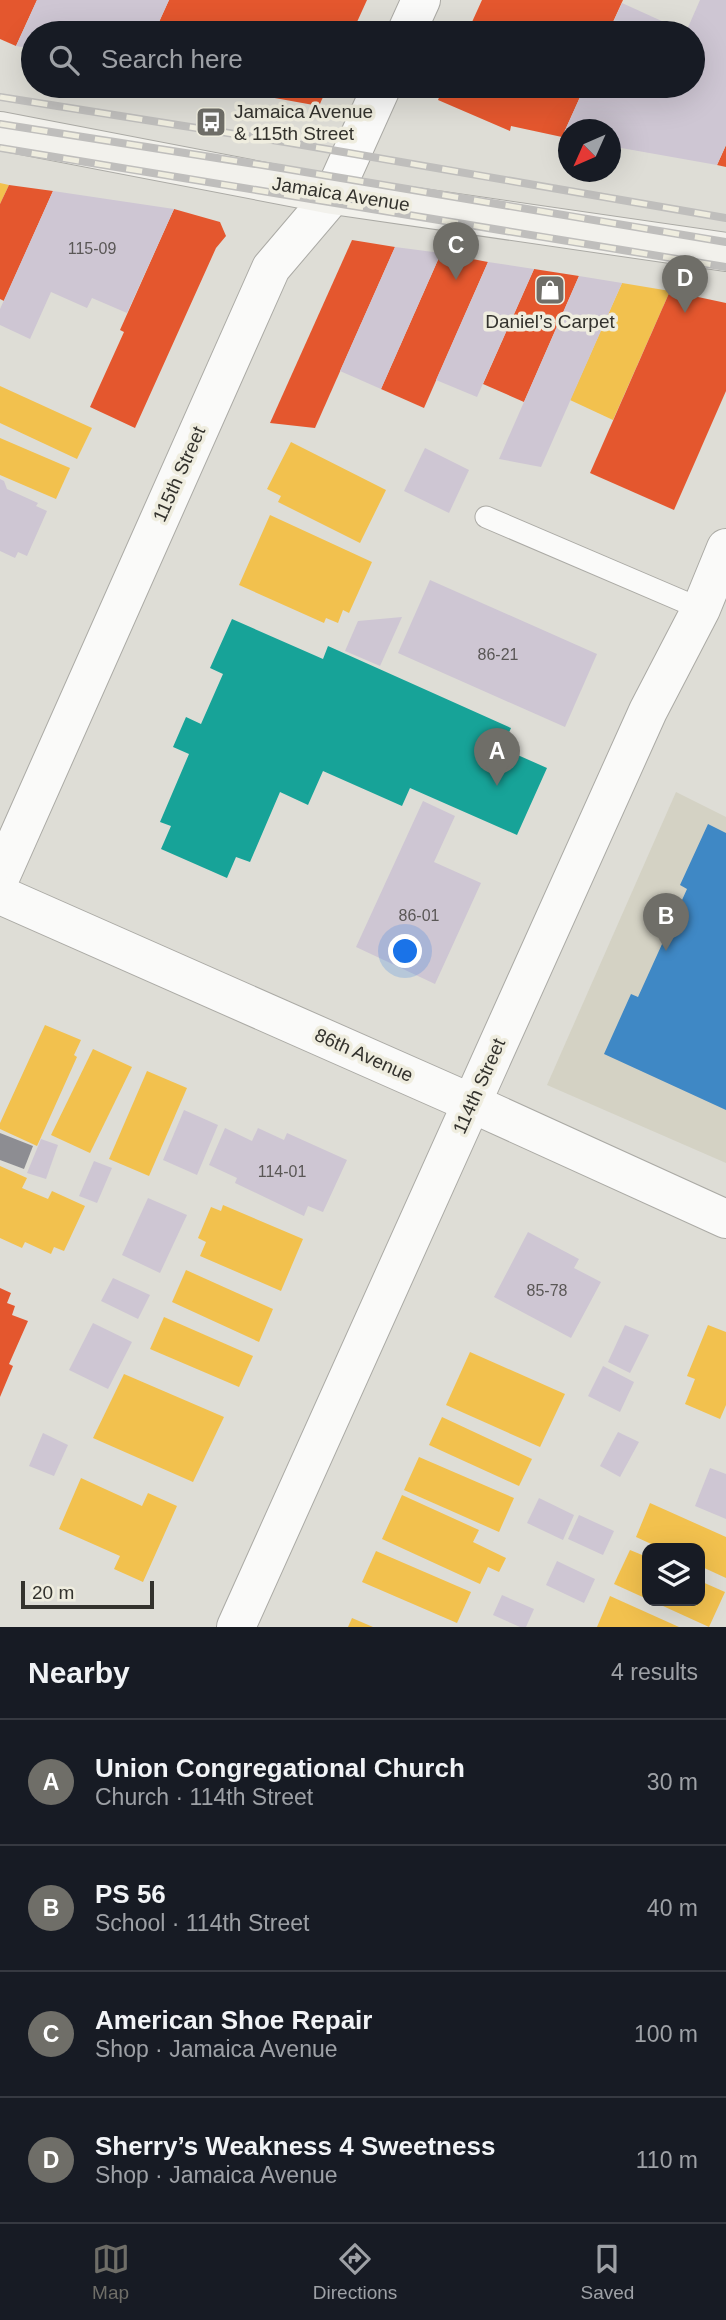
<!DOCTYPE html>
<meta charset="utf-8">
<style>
body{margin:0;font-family:Arial,sans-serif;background:#242831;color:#f1f3f6}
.controls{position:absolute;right:21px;bottom:21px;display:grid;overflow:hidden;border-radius:14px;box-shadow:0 7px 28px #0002}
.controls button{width:63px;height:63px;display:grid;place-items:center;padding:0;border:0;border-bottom:2px solid #363941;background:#171b24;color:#f1f3f6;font:35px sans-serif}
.compass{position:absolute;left:558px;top:119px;width:63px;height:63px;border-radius:50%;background:#171b24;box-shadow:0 7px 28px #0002;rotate:225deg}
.scale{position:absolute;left:21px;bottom:18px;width:133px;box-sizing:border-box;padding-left:7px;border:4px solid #33322d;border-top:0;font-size:19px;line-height:24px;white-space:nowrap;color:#33322d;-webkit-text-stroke:5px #efeddf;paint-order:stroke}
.you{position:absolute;left:406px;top:952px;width:24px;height:24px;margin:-18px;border:5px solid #fff;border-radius:50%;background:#1a73e8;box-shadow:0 0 0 10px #1a73e833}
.badge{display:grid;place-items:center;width:46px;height:46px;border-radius:50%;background:#6f6e68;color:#fff;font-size:23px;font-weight:700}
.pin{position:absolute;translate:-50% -58px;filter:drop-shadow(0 2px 4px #0008)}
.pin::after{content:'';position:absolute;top:37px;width:24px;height:21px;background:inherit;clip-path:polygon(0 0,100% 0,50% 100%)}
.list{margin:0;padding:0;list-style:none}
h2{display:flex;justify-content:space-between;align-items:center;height:91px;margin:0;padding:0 28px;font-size:30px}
h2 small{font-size:23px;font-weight:400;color:#9ea1a6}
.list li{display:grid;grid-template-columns:46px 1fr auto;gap:21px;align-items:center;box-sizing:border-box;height:126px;padding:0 28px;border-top:2px solid #363941}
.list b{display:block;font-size:26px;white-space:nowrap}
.list p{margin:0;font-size:23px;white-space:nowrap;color:#9ea1a6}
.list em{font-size:23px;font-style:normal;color:#9ea1a6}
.icon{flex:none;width:38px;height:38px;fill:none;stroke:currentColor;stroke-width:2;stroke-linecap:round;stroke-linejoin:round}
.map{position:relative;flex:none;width:726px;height:1627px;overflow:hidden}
.search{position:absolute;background:#171b24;box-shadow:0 7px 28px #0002;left:21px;right:21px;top:21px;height:77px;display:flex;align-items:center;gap:18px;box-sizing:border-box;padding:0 24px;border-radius:38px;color:#9ea1a6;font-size:26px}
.sheet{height:595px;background:#171b24}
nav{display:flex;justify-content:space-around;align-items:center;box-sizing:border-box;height:98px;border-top:2px solid #363941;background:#171b24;font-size:19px;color:#9ea1a6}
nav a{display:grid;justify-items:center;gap:4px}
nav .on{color:#6f6e68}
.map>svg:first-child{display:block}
</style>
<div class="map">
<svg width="726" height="1627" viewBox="0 0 726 1627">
<rect width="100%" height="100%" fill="#deddd6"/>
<path fill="#d4d2c4" d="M 676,792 L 726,817 L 726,1163 L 547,1085 Z"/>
<g fill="#f2c14e">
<path d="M 0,183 L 9,185 L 0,204 Z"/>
<path d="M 622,283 L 670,291 L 613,420 L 570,400 Z"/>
<path d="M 0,386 L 92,428 L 77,459 L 0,423 Z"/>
<path d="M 0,438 L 70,468 L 56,499 L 0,475 Z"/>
<path d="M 291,442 L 386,490 L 360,543 L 278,502 L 281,496 L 267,489 Z"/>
<path d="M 270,515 L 372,562 L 349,613 L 343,610 L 338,623 L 326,618 L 324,623 L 239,585 Z"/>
<path d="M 45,1025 L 81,1040 L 74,1055 L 77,1057 L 37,1146 L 0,1129 L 0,1123 Z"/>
<path d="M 93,1049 L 132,1067 L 90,1153 L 51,1135 Z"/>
<path d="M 147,1071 L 187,1088 L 149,1176 L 109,1159 Z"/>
<path d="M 0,1166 L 27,1178 L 22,1188 L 48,1199 L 52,1191 L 85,1206 L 64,1251 L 54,1247 L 51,1254 L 25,1242 L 22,1248 L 0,1238 Z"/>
<path d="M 223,1205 L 303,1239 L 281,1291 L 200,1256 L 206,1242 L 198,1238 L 211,1207 L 221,1211 Z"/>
<path d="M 186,1270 L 273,1309 L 259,1342 L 172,1302 Z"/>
<path d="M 164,1317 L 253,1356 L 239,1387 L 150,1349 Z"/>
<path d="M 708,1325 L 726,1332 L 726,1405 L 720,1419 L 685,1404 L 695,1379 L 687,1376 Z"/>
<path d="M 470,1352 L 565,1394 L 540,1447 L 446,1405 Z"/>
<path d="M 124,1374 L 224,1417 L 193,1482 L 93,1438 Z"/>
<path d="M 442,1417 L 532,1459 L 519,1486 L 429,1445 Z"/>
<path d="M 419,1457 L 514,1498 L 499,1532 L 404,1490 Z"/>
<path d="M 81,1478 L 142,1506 L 148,1493 L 177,1506 L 143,1582 L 114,1569 L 120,1556 L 59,1529 Z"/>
<path d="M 402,1495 L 479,1530 L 473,1542 L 506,1558 L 499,1572 L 488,1567 L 480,1584 L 382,1539 Z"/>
<path d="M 650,1503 L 726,1537 L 726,1578 L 700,1566 L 700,1548 L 660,1548 L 636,1537 Z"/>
<path d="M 630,1550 L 647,1557 L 647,1599 L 614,1584 Z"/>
<path d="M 376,1551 L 471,1592 L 457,1623 L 362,1582 Z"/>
<path d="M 700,1581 L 725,1592 L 709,1627 L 652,1601 L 700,1601 Z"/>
<path d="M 610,1596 L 679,1627 L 597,1627 Z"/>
<path d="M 352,1618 L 373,1627 L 348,1627 Z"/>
</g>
<g fill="#e4572e">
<path d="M 0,0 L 37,0 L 16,46 L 0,39 Z"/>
<path d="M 169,0 L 367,0 L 352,33 L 154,33 Z"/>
<path d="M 482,0 L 623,0 L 608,33 L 467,33 Z"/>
<path d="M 209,86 L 328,86 L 319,106 Z"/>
<path d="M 444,86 L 585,86 L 562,137 L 511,126 L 510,131 L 438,100 Z"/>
<path d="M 726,145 L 726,167 L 717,165 Z"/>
<path d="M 9,185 L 53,191 L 4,301 L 0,299 L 0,204 Z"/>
<path d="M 174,209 L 220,222 L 226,236 L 216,248 L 135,428 L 90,407 L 124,332 L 120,330 Z"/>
<path d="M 352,240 L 395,247 L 315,428 L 270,423 Z"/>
<path d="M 441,253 L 488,262 L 424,408 L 381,389 Z"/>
<path d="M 534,269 L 579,276 L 524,402 L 483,384 Z"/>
<path d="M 670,291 L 726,303 L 726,391 L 674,510 L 590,473 Z"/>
<path d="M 0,1288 L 11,1293 L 7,1303 L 15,1306 L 12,1315 L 28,1321 L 9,1364 L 13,1366 L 0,1397 Z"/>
</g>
<path fill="#3f88c5" d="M 708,824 L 726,833 L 726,1110 L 604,1054 L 631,994 L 638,997 L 687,889 L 680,885 Z"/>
<path fill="#17a398" d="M 232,619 L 323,659 L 328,646 L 511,728 L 502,748 L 547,768 L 517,835 L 410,788 L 402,806 L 323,771 L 308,805 L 280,792 L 250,862 L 236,857 L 227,878 L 161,849 L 171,826 L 160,822 L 189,754 L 173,747 L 186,717 L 201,724 L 223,674 L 210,668 Z"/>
<path fill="#8d8d92" d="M 0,1133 L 33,1146 L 24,1169 L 0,1160 Z"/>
<g fill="#cec6d3">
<path d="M 37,0 L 169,0 L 154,33 L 33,33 L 33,49 L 16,46 Z"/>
<path d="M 700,0 L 726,0 L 726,145 L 717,165 L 610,146 L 610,130 L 568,130 L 568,139 L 562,137 L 585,86 L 693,86 L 693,33 L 608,33 L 622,3 L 686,32 Z"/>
<path d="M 53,191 L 174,209 L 127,313 L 92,298 L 87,308 L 51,292 L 30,339 L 0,325 L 0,309 Z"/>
<path d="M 395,247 L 441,253 L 381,389 L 340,371 Z"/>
<path d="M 488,262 L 534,269 L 477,397 L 436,380 Z"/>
<path d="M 579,276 L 622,283 L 541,467 L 499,459 Z"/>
<path d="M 425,448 L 469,470 L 449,513 L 404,491 Z"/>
<path d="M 0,479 L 4,481 L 7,489 L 38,503 L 36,506 L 47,511 L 27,556 L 18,552 L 15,558 L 0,551 Z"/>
<path d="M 430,580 L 597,654 L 565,727 L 398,653 Z"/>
<path d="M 402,617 L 380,666 L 345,651 L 358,621 Z"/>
<path d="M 423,801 L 455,816 L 434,862 L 481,883 L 435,984 L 356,947 Z"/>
<path d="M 184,1110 L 218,1125 L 197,1175 L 163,1160 Z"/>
<path d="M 225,1128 L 252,1141 L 258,1128 L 284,1140 L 287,1133 L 347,1160 L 323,1212 L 308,1206 L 304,1216 L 235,1183 L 237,1178 L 209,1165 Z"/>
<path d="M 41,1139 L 58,1145 L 46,1179 L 27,1173 Z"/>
<path d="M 94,1161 L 112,1168 L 97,1203 L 79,1196 Z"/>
<path d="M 148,1198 L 187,1215 L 160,1273 L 122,1255 Z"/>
<path d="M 528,1232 L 579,1259 L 574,1268 L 601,1282 L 571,1338 L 494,1297 Z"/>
<path d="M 113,1278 L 150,1295 L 138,1319 L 101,1301 Z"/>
<path d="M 93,1323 L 132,1342 L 108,1389 L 69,1370 Z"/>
<path d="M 625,1325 L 649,1335 L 630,1373 L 608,1362 Z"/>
<path d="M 603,1366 L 634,1382 L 620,1412 L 588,1396 Z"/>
<path d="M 618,1432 L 639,1442 L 620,1477 L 600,1466 Z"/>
<path d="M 43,1433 L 68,1445 L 54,1476 L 29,1466 Z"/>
<path d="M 710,1468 L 726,1474 L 726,1519 L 695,1506 Z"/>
<path d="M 539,1498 L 574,1515 L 563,1540 L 527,1523 Z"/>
<path d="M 579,1515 L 614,1531 L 603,1555 L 568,1539 Z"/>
<path d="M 557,1561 L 595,1579 L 584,1603 L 546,1585 Z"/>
<path d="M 502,1595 L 534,1609 L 526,1627 L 520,1627 L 493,1615 Z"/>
</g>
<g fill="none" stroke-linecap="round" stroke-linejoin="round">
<g stroke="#abaaa5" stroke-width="23">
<path id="service" d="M 486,517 L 701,609"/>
</g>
<g stroke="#abaaa5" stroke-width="40">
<g id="minor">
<path d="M 406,33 L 421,0"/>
<path d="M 0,878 L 271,268 L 333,195 L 382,86"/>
<path d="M 0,895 L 471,1103 L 726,1219"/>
<path d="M 236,1627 L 648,711 L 701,609 L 726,548"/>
</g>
</g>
<g stroke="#abaaa5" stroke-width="40">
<path id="secondary" d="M 0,131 L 333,195 L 726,252"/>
</g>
<use href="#service" stroke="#fafaf9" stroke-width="21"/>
<use href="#minor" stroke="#fafaf9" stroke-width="38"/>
<use href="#secondary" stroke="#f2f1ec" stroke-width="38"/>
<g stroke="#bfbebc" stroke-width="8">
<g id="rail">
<path d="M 0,97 L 285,142 L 726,218"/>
<path d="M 0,124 L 281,168 L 726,242"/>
<path d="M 0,148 L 726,267"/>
</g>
</g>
<use href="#rail" stroke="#efeddf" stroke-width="5" stroke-dasharray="16" stroke-linecap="butt"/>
</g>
<defs>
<g id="bus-square" transform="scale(1.575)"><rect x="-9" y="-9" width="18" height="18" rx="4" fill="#6f6e68" stroke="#efeddf"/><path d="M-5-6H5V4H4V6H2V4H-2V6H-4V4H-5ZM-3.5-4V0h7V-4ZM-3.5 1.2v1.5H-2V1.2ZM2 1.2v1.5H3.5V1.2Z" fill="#fff"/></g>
<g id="shop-square" transform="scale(1.575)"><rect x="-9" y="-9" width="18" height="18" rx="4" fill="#6f6e68" stroke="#efeddf"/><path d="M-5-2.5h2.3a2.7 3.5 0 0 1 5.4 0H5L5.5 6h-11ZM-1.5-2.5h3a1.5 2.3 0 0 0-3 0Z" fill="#fff"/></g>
</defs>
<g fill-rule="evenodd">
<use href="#bus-square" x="211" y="122"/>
<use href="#shop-square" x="550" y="290"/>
</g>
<g text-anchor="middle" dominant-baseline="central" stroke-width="7" stroke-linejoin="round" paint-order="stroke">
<g font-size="16" fill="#5a5756">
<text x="92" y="248">115-09</text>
<text x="498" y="654">86-21</text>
<text x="419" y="915">86-01</text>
<text x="282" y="1171">114-01</text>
<text x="547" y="1290">85-78</text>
</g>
<g font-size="19" fill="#33322d" stroke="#efeddf" text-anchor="start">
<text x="234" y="111">Jamaica Avenue<tspan x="234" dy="22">&amp; 115th Street</tspan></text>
<text x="550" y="321" text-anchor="middle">Daniel’s Carpet</text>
</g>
<g font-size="19" fill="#33322d" stroke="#efeddf">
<text transform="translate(341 194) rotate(9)">Jamaica Avenue</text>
<text transform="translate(179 474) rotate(-66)">115th Street</text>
<text transform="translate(364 1055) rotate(24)">86th Avenue</text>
<text transform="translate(479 1086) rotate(-66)">114th Street</text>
</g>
</g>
</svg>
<div class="controls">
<button><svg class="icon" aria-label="layers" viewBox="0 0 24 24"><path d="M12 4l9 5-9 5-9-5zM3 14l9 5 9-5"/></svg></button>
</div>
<svg class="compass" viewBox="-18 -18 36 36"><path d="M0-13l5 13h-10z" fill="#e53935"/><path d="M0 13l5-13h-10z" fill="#9ea1a6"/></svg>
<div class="scale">20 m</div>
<div class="you"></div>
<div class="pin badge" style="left:497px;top:786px">A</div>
<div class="pin badge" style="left:666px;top:951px">B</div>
<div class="pin badge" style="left:456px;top:280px">C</div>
<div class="pin badge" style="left:685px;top:313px">D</div>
<div class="search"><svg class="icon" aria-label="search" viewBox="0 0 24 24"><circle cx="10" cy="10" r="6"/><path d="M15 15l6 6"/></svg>Search here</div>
</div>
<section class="sheet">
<h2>Nearby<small>4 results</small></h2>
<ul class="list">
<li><span class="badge">A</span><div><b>Union Congregational Church</b><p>Church · 114th Street</p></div><em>30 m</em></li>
<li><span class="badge">B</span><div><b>PS 56</b><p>School · 114th Street</p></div><em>40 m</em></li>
<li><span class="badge">C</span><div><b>American Shoe Repair</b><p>Shop · Jamaica Avenue</p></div><em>100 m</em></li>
<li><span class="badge">D</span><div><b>Sherry’s Weakness 4 Sweetness</b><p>Shop · Jamaica Avenue</p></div><em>110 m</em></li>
</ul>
</section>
<nav>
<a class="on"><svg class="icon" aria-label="map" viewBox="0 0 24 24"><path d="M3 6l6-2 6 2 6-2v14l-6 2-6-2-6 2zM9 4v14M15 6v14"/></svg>Map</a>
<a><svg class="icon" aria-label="directions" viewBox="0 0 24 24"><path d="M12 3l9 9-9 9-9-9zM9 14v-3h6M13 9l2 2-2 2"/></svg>Directions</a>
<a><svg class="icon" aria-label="saved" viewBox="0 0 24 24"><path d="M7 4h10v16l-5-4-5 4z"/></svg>Saved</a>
</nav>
